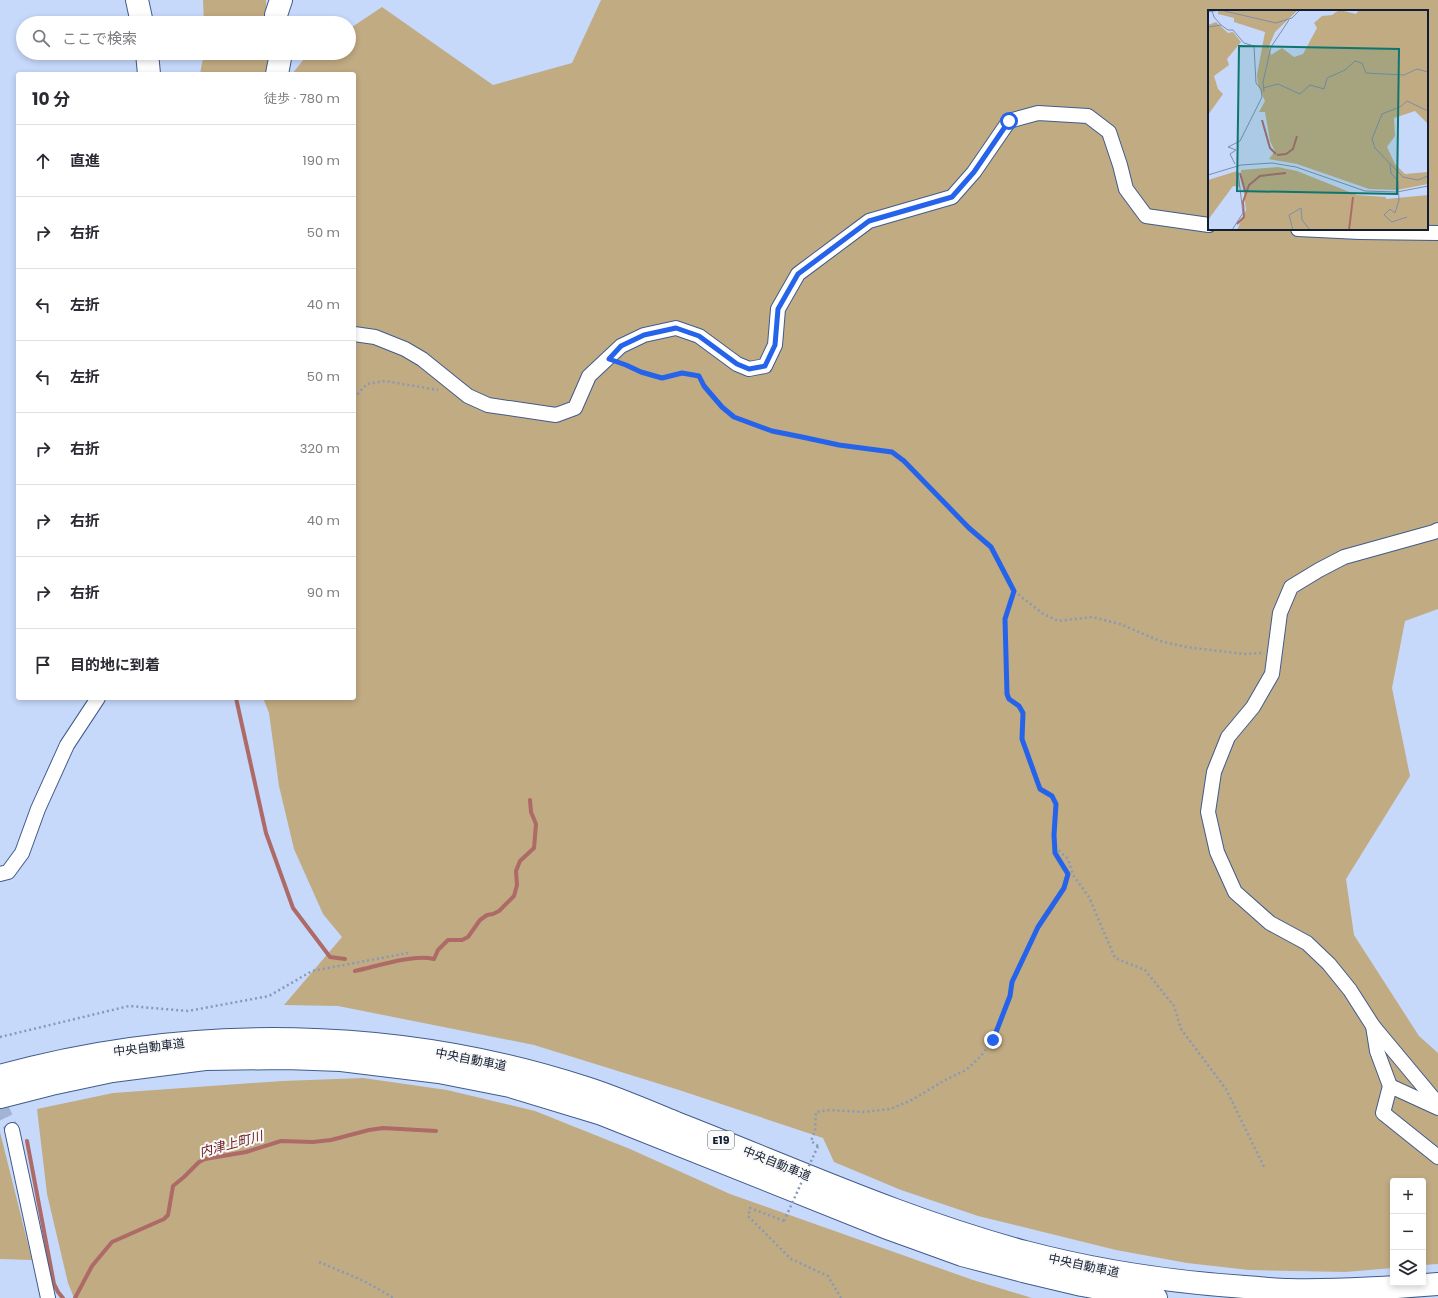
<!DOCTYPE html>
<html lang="ja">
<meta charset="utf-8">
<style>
body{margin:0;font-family:Poppins,"Noto Sans JP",sans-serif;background:#f7f7f7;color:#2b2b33}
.controls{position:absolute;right:12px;bottom:12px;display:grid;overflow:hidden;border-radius:4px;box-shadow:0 2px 6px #0003}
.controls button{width:36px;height:36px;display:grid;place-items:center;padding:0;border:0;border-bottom:1px solid #e1e1e2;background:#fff;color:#2b2b33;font:20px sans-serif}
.stop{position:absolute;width:12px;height:12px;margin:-9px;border:3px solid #2563eb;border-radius:50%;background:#fff}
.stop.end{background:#2563eb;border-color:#fff;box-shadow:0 1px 4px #0008}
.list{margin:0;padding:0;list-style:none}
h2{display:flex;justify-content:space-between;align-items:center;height:52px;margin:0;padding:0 16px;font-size:17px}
h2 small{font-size:13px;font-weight:400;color:#7c7c81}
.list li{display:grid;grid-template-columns:26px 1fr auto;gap:12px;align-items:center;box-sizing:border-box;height:72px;padding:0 16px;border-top:1px solid #e1e1e2}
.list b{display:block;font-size:15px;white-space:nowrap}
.list em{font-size:13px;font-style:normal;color:#7c7c81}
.icon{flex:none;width:22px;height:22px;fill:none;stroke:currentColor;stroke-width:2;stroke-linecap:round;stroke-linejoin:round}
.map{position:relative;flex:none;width:1438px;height:1298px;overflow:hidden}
.search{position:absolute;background:#fff;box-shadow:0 2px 6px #0003;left:16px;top:16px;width:340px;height:44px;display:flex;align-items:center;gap:10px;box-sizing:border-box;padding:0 14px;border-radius:22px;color:#7c7c81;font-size:15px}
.panel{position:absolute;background:#fff;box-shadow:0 2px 6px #0003;left:16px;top:72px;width:340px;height:628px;border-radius:4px}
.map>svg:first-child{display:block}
</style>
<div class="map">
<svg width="1438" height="1298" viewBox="0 0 1438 1298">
<rect width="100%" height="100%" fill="#c6d9fb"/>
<g fill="#c1ab83" fill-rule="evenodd">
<path d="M 203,0 L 266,0 L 267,23 L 204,23 Z"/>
<path d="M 601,0 L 1438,0 L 1438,609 L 1405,621 L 1392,688 L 1410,776 L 1346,879 L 1354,935 L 1419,1036 L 1438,1053 L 1438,1264 L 1423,1265 L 1423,1181 L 1393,1181 L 1393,1268 L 1345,1272 L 1249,1270 L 1187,1263 L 1116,1250 L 978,1216 L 901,1190 L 834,1162 L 823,1138 L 679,1090 L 534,1045 L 338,1006 L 284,1005 L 342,937 L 323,914 L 294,849 L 279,786 L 269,713 L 263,698 L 354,698 L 354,74 L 292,74 L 304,59 L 313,53 L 349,53 L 349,29 L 382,7 L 493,85 L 572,63 ZM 1209,11 L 1427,11 L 1427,229 L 1209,229 Z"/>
<path d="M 204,53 L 269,53 L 290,74 L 200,74 Z"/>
<path d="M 363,1078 L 447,1090 L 535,1111 L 630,1149 L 730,1194 L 973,1280 L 1032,1298 L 74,1298 L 68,1283 L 47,1194 L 37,1109 L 113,1093 L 282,1081 Z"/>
<path d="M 0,1132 L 32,1260 L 0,1259 Z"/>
</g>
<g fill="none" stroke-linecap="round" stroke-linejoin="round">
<g stroke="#ad6a67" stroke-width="4">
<path d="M 236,698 L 266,833 L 293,908 L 330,957 L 345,959"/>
<path d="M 355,971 C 378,966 412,954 434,959 L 438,950 L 448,940 L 462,940 L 468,937 L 480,920 L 487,915 L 493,914 L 499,911 L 514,896 L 517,885 L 516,871 L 520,861 L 534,848 L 536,824 L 531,812 L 530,800"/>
<path d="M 27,1141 L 54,1284 L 58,1292 L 63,1298"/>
<path d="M 75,1298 L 92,1266 L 112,1242 L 164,1219 L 168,1215 L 173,1186 L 184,1177 L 199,1162 L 205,1159 L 246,1152 L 281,1141 L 313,1142 L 331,1140 L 369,1130 L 383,1128 L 436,1131"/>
</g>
<path stroke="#a2b3d3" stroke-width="14" stroke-dasharray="14 7" stroke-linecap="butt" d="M 0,1105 L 12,1130"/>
<g stroke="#415b8b" stroke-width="16">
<g id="minor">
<path d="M 1298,229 L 1360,232 L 1438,233"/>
<path d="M 354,334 L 375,337 L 405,349 L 422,359 L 468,396 L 488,405 L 556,415 L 575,408 L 589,376 L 621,346 L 644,335 L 676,328 L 699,336 L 737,364 L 749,369 L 765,366 L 775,345 L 778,309 L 798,274 L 869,221 L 952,197 L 974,172 L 1009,121 L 1038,113 L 1088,116 L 1109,132 L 1120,165 L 1126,189 L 1146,216 L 1209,225"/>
<path d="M 1438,530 L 1434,532 L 1344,557 L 1319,570 L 1291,587 L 1280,613 L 1272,674 L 1253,707 L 1228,737 L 1214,772 L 1208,812 L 1217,852 L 1235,892 L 1270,923 L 1307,943 L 1329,964 L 1350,990 L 1373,1026 L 1438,1104"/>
<path d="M 0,874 L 8,872 L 22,853 L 38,809 L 67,745 L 98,698"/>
<path d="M 1373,1026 L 1377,1051 L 1390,1086 L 1383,1113 L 1438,1157"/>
<path d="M 1390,1086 L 1438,1108"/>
<path d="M 12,1130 L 48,1298"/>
</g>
</g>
<g stroke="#415b8b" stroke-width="24">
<g id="primary">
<path d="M 137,0 L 142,23"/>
<path d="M 277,23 L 276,15 L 281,0"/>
<path d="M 147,53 L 149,74"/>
<path d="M 277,74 L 281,53"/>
</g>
</g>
<g stroke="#415b8b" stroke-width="24">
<g id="motorway">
<path d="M 0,1076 C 190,1023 399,1027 586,1088 C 617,1098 647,1111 676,1123 C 792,1168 905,1220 1025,1252 C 1097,1271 1171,1282 1245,1287 C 1260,1288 1275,1290 1289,1290 C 1339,1291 1389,1288 1438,1284"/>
<path d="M 0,1097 L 51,1084 L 112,1071 L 205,1059 L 286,1058 L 341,1060 L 439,1072 L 510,1086 L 602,1114 L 890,1229 L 962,1255 L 1023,1271 L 1082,1285 L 1156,1298"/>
</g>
</g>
<g stroke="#8899b6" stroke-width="2.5" stroke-dasharray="2 3" stroke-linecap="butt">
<path d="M 621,363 L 641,372 L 662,378 L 682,373 L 699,377 L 705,386 L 722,407 L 735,417 L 772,431 L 802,437 L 839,445 L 892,452 L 904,461 L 969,528 L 991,547 L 1014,591 L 1042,613 L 1058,621 L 1092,617 L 1120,624 L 1160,641 L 1186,647 L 1244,654 L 1262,653"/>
<path d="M 354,398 L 367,384 L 385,381 L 438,390"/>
<path d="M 1055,847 L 1068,859 L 1073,875 L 1089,897 L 1115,958 L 1145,970 L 1174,1006 L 1181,1029 L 1226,1089 L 1265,1169"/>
<path d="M 0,1037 L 129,1006 L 188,1011 L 269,996 L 312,971 L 408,953"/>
<path d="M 818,1146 L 811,1141 L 815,1131 L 816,1112 L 829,1110 L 863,1112 L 890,1109 L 910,1101 L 947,1079 L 966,1070 L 981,1056 L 993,1040 L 1010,996 L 1012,982 L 1039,927 L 1064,888 L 1068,874 L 1055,853 L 1053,835 L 1056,803 L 1052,796 L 1040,789 L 1022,739 L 1023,713 L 1019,706 L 1009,699 L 1007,694 L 1005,619 L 1014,591"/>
<path d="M 784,1221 L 750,1208 L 748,1216 L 791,1259 L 828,1276 L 841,1298"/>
<path d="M 319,1262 L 364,1281 L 394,1298"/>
</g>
<use href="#minor" stroke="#fff" stroke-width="14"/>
<use href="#primary" stroke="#fff" stroke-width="22"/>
<use href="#motorway" stroke="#fff" stroke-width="22"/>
<path stroke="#8899b6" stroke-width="2.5" stroke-dasharray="2 3" stroke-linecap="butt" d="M 784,1221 L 818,1146"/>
</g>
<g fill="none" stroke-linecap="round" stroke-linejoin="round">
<path stroke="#2563eb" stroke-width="5" d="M 993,1040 L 1010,996 L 1012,982 L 1038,927 L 1064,888 L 1068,874 L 1055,853 L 1054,835 L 1056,804 L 1052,796 L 1040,789 L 1022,739 L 1023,713 L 1019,706 L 1009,699 L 1007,694 L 1005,619 L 1014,591 L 991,547 L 969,528 L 904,461 L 892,452 L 839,445 L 802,437 L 772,431 L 734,417 L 722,407 L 704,386 L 699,376 L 682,373 L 662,378 L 641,372 L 626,365 L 609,359 L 621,346 L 644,335 L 676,328 L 699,336 L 737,364 L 749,369 L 765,366 L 775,345 L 778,309 L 798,274 L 869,221 L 952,197 L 974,172 L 1009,121"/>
</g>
<g text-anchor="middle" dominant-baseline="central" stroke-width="4" stroke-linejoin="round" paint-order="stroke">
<rect fill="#f9f9f9" stroke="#575f6d" stroke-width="1" x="708" y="1131" width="26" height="18" rx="3"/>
<g font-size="11" font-weight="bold" fill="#121d31">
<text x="721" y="1140">E19</text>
</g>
<g font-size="12" fill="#121d31" stroke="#f9f9f9">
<text transform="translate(149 1047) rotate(-7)">中央自動車道</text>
<text transform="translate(471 1059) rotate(11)">中央自動車道</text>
<text transform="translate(777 1163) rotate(22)">中央自動車道</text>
<text transform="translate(1084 1265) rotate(12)">中央自動車道</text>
</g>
<g font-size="13" font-style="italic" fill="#6b161c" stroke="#f9f9f9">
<text transform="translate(231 1144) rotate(-15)">内津上町川</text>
</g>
</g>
<g transform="translate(1208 10)">
<rect width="220" height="220" fill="#c6d9fb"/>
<path d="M 10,0 L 90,0 L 67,22 L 61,36 L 63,45 L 74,38 L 86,47 L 95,44 L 109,18 L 106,13 L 114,6 L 124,5 L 131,0 L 148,4 L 151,0 L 220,0 L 220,114 L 207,101 L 186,108 L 187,126 L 179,137 L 187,154 L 197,164 L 220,162 L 220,174 L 189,180 L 161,179 L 89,154 L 61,149 L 67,141 L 62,131 L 57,102 L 51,102 L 57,91 L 50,75 L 49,65 L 57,22 L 26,12 L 26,8 L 10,4 ZM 8,12 L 20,23 L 25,22 L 33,32 L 19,49 L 21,55 L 6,66 L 10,79 L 15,84 L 0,105 L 0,15 ZM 70,157 L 89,161 L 149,185 L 178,187 L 178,189 L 220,185 L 220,220 L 29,220 L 38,200 L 33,160 ZM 29,161 L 32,177 L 25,176 L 0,210 L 0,170 Z" fill="#c1ab83"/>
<path fill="none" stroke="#ad6a67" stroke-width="2" d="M 54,110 L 62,138 L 68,144M 69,145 L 78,144 L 85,139 L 89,126M 32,163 L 37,181M 29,214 L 36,207 L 35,192 L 41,175 L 52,166 L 78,163M 141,220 L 145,187"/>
<path fill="none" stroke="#7e8eaa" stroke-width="1" d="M 12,0 L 68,13 L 84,8 L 92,0M 4,1 L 6,7 L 13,15M 0,2 L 12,0M 0,17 L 13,15 L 20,20 L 25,20 L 36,33 L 46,36 L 48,73 L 53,79 L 54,87M 55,78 L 70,74 L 92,84 L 102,75 L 116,79 L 119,68 L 137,60 L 147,51 L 154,53 L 158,63 L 196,65 L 209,59 L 220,62M 56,82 L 55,72 L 63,37 L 81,10M 220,101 L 199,91 L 192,97 L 174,104 L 164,129 L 167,138 L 195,167 L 210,170 L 220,166M 27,154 L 22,144 L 28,140 L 20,137 L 32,131 L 54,87M 182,154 L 183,163 L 190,171 L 191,190 L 187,203 L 182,199 L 176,205 L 184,212 L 199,207M 0,165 L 33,155 L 64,153 L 88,157 L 157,181 L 189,182 L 220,176M 24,220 L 35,203 L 30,162M 85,220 L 81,205 L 93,198 L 94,210 L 102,220"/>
<path fill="#0f766e" fill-opacity="0.15" stroke="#0f766e" stroke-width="2" d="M 31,36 L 191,39 L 189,184 L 29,181 Z"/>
<rect width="220" height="220" fill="none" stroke="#121d31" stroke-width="2"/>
</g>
</svg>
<div class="controls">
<button>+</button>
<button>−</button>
<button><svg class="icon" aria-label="layers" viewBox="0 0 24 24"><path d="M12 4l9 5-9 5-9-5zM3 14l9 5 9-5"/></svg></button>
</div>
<div class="stop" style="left:1009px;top:121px"></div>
<div class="stop end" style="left:993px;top:1040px"></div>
<div class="search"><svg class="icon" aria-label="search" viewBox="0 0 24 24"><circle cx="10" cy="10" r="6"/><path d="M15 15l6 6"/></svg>ここで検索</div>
<section class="panel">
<h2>10 分<small>徒歩 · 780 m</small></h2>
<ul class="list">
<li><svg class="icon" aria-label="ahead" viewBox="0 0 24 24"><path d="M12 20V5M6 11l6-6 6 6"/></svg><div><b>直進</b></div><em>190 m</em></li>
<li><svg class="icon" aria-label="right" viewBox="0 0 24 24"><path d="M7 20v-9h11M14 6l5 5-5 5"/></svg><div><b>右折</b></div><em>50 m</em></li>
<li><svg class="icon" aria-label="left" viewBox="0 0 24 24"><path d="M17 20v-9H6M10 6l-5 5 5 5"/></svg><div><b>左折</b></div><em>40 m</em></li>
<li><svg class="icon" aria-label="left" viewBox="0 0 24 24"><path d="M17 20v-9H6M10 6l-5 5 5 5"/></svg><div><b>左折</b></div><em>50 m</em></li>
<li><svg class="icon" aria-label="right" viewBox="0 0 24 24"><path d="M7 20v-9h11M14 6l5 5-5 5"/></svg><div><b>右折</b></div><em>320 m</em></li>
<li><svg class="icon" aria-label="right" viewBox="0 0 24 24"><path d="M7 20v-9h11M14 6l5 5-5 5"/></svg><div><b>右折</b></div><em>40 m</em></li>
<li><svg class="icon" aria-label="right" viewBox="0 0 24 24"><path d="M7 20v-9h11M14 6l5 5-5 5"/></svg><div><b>右折</b></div><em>90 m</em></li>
<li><svg class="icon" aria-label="arrive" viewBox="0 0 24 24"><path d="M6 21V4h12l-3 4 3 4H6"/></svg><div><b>目的地に到着</b></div></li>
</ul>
</section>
</div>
